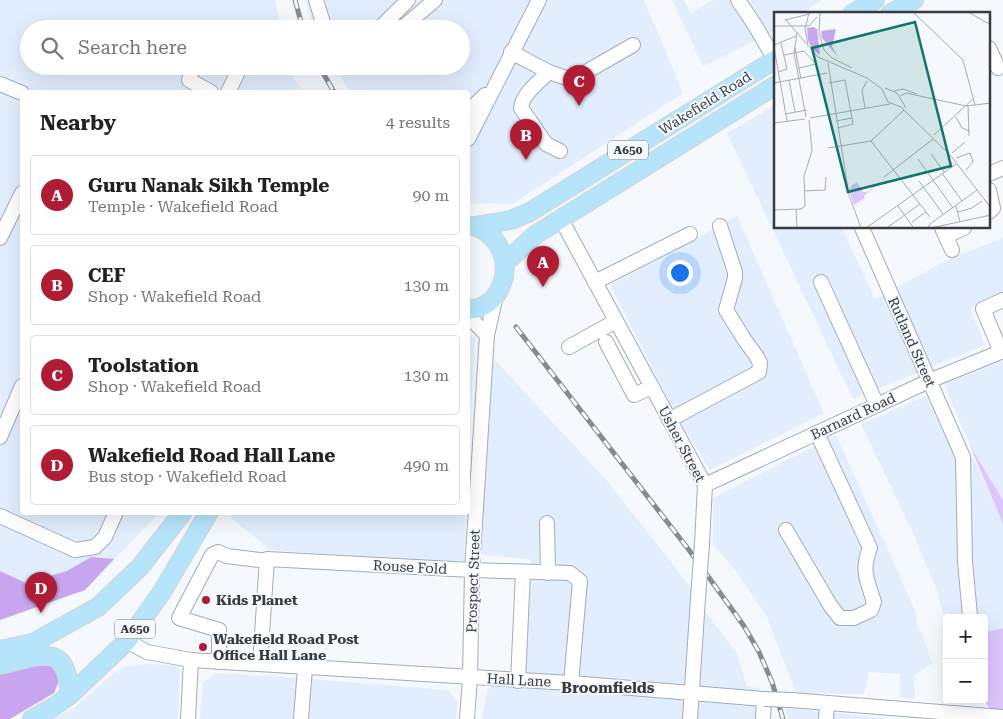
<!DOCTYPE html>
<meta charset="utf-8">
<style>
body{margin:0;font-family:"Roboto Serif",serif;background:#f2f2f2;color:#222}
.controls{position:absolute;right:15px;bottom:15px;display:grid;overflow:hidden;border-radius:5px;box-shadow:0 5px 20px #0002}
.controls button{width:45px;height:45px;display:grid;place-items:center;padding:0;border:0;border-bottom:1px solid #e0e0e0;background:#fff;color:#222;font:25px sans-serif}
.you{position:absolute;left:679px;top:272px;width:18px;height:18px;margin:-12px;border:4px solid #fff;border-radius:50%;background:#1a73e8;box-shadow:0 0 0 8px #1a73e833}
.badge{display:grid;place-items:center;width:32px;height:32px;border-radius:50%;background:#b01c34;color:#fff;font-size:16px;font-weight:700}
.pin{position:absolute;translate:-50% -41px;filter:drop-shadow(0 1px 2px #0008)}
.pin::after{content:'';position:absolute;top:26px;width:18px;height:15px;background:inherit;clip-path:polygon(0 0,100% 0,50% 100%)}
.list{margin:0;padding:0;list-style:none}
h2{display:flex;justify-content:space-between;align-items:center;height:65px;margin:0;padding:0 20px;font-size:21px}
h2 small{font-size:16px;font-weight:400;color:#767676}
.list li{display:grid;grid-template-columns:32px 1fr auto;gap:15px;align-items:center;box-sizing:border-box;height:80px;margin:0 10px 10px;padding:0 10px;border:1px solid #e0e0e0;border-radius:5px}
.list b{display:block;font-size:19px;white-space:nowrap}
.list p{margin:0;font-size:16px;white-space:nowrap;color:#767676}
.list em{font-size:16px;font-style:normal;color:#767676}
.icon{flex:none;width:28px;height:28px;fill:none;stroke:currentColor;stroke-width:2;stroke-linecap:round;stroke-linejoin:round}
.map{position:relative;flex:none;width:1003px;height:719px;overflow:hidden}
.search{position:absolute;background:#fff;box-shadow:0 5px 20px #0002;left:20px;top:20px;width:450px;height:55px;display:flex;align-items:center;gap:12px;box-sizing:border-box;padding:0 18px;border-radius:28px;color:#767676;font-size:19px}
.panel{position:absolute;background:#fff;box-shadow:0 5px 20px #0002;left:20px;top:90px;width:450px;height:425px;border-radius:5px}
.map>svg:first-child{display:block}
</style>
<div class="map">
<svg width="1003" height="719" viewBox="0 0 1003 719">
<rect width="100%" height="100%" fill="#f5f9fe"/>
<g fill="#e2eefe">
<path d="M 0,0 L 275,0 L 281,29 L 29,29 L 29,66 L 287,66 L 288,70 L 303,92 L 22,92 L 22,512 L 159,513 L 85,590 L 0,620 Z"/>
<path d="M 306,0 L 644,0 L 683,93 L 514,203 L 468,204 L 468,92 L 350,92 L 334,66 L 461,66 L 461,29 L 317,29 L 308,11 Z"/>
<path d="M 672,0 L 684,0 L 691,13 L 713,0 L 822,0 L 801,14 L 776,14 L 775,31 L 703,66 Z"/>
<path d="M 775,105 L 776,228 L 842,228 L 875,299 L 947,260 L 1003,238 L 1003,295 L 970,309 L 985,345 L 853,399 L 727,133 Z"/>
<path d="M 737,216 L 824,413 L 710,470 L 679,420 L 610,285 Z"/>
<path d="M 468,337 L 475,337 L 468,451 Z"/>
<path d="M 493,358 L 607,481 L 689,585 L 707,614 L 736,652 L 747,687 L 760,688 L 770,719 L 481,719 L 488,689 L 492,686 L 522,686 L 531,560 L 481,554 Z"/>
<path d="M 1003,361 L 1003,500 L 970,446 L 944,384 Z"/>
<path d="M 926,396 L 954,455 L 973,458 L 1003,524 L 1003,628 L 984,633 L 984,618 L 947,618 L 947,626 L 937,591 L 915,537 L 861,424 Z"/>
<path d="M 836,435 L 915,610 L 917,624 L 925,642 L 932,663 L 914,676 L 915,699 L 900,697 L 900,674 L 869,672 L 864,694 L 796,693 L 767,617 L 738,574 L 713,544 L 713,498 Z"/>
<path d="M 232,512 L 466,513 L 464,564 L 270,550 L 230,517 Z"/>
<path d="M 149,664 L 175,665 L 180,671 L 178,719 L 54,719 L 75,707 L 111,675 L 126,666 Z"/>
<path d="M 217,673 L 297,678 L 294,719 L 200,719 L 203,682 Z"/>
<path d="M 312,679 L 448,690 L 458,703 L 456,719 L 309,719 Z"/>
<path d="M 785,707 L 891,719 L 788,719 Z"/>
</g>
<g fill="#ddc6fc">
<path d="M 970,446 L 1003,500 L 1003,524 Z"/>
<path d="M 1003,628 L 1003,710 L 990,709 L 983,700 L 984,633 Z"/>
</g>
<g fill="#c7a6ef">
<path d="M 91,557 L 114,559 L 85,590 L 0,620 L 0,571 L 26,583 L 67,571 Z"/>
<path d="M 32,665 L 51,666 L 60,679 L 54,693 L 10,719 L 0,719 L 0,672 Z"/>
</g>
<g fill="none" stroke-linecap="round" stroke-linejoin="round">
<g stroke="#a2acb8" stroke-width="16">
<g id="minor">
<path d="M 316,0 L 325,29"/>
<path d="M 738,0 L 756,27 L 775,60"/>
<path d="M 379,29 L 408,0"/>
<path d="M 401,29 L 435,0"/>
<path d="M 989,48 L 998,68"/>
<path d="M 511,52 L 549,72 C 539,82 523,93 521,108 L 546,144 L 560,151"/>
<path d="M 194,66 L 189,80 L 211,92"/>
<path d="M 549,72 L 572,80 L 633,45"/>
<path d="M 0,84 L 22,93"/>
<path d="M 228,92 L 241,66"/>
<path d="M 468,112 L 485,95"/>
<path d="M 468,139 L 539,0"/>
<path d="M 989,174 L 1003,168"/>
<path d="M 989,190 L 993,208 L 989,212"/>
<path d="M 561,219 L 705,485 L 702,544"/>
<path d="M 862,228 L 963,457 L 965,561 L 970,616"/>
<path d="M 942,228 L 952,250"/>
<path d="M 946,236 L 964,228"/>
<path d="M 0,238 L 22,193"/>
<path d="M 595,282 L 690,234"/>
<path d="M 821,282 L 877,405"/>
<path d="M 468,316 L 487,335"/>
<path d="M 606,342 L 634,395 L 652,387"/>
<path d="M 569,347 L 616,321"/>
<path d="M 1001,352 L 983,309 L 1003,300"/>
<path d="M 669,420 L 759,372 L 760,363 L 757,357 L 744,339 L 726,310 L 735,278 L 735,272 L 720,226"/>
<path d="M 0,437 L 22,386"/>
<path d="M 705,485 L 929,381 L 1003,351"/>
<path d="M 0,516 L 75,550 L 95,547 L 105,537 L 116,512"/>
<path d="M 547,523 L 548,573"/>
<path d="M 786,530 L 830,605 L 840,618 L 854,618 L 871,610 L 874,602 C 867,580 861,570 870,548 L 817,433"/>
<path d="M 127,641 L 147,652 L 191,660 L 571,683 L 764,699 L 763,719"/>
<path d="M 219,662 L 219,630 L 179,618 L 212,555 L 218,552 L 227,556 L 267,561"/>
<path d="M 260,664 L 267,559 L 472,570 L 570,573 L 580,581 L 571,683"/>
<path d="M 518,681 L 523,572"/>
<path d="M 791,700 L 1003,717"/>
<path d="M 188,719 L 191,660"/>
<path d="M 301,719 L 305,668"/>
<path d="M 467,719 L 470,678 L 472,570 L 487,335 L 496,296"/>
<path d="M 690,719 L 698,598"/>
<path d="M 826,719 L 827,703"/>
</g>
</g>
<g stroke="#d3d4d5" stroke-width="20">
<g id="major">
<path d="M 852,14 L 875,0"/>
<path d="M 890,14 L 914,0"/>
<path d="M 475,226 L 511,220 L 530,212 L 776,59"/>
<path d="M 506,262 L 535,235 L 776,85"/>
<path d="M 468,310 C 471,309 476,309 479,308 C 505,298 512,263 496,242 C 490,234 481,227 471,226"/>
<path d="M 0,650 L 33,643 L 98,607 L 140,567 L 183,512"/>
<path d="M 0,665 C 17,662 52,646 63,665 C 68,674 69,685 70,695"/>
<path d="M 32,719 L 52,708 L 70,695 L 127,641 L 162,592 L 209,512"/>
</g>
</g>
<use href="#minor" stroke="#fff" stroke-width="14"/>
<use href="#major" stroke="#b6e5fb" stroke-width="18"/>
<g stroke="#878b90" stroke-width="5">
<g id="rail">
<path d="M 295,0 L 303,29"/>
<path d="M 319,66 L 334,92"/>
<path d="M 516,327 L 689,550 L 744,626 L 759,652 L 772,682 L 783,719"/>
</g>
</g>
<use href="#rail" stroke="#f5f9fe" stroke-width="3" stroke-dasharray="9" stroke-linecap="butt"/>
<g stroke="#a2acb8" stroke-width="16" stroke-linecap="butt">
<g id="minor-bridge">
<path d="M 698,598 L 702,544"/>
<path d="M 764,699 L 791,700"/>
</g>
</g>
<use href="#minor-bridge" stroke="#fff" stroke-width="14"/>
</g>
<g fill="#b01c34" stroke="#f5f9fe" stroke-width="2">
<circle cx="206" cy="600" r="5"/>
<circle cx="203" cy="647" r="5"/>
</g>
<g text-anchor="middle" dominant-baseline="central" stroke-width="4" stroke-linejoin="round" paint-order="stroke">
<g fill="#f5f9fe" stroke="#71757a" stroke-width="1">
<rect x="608" y="140.5" width="40" height="19" rx="4"/>
<rect x="115" y="619.5" width="40" height="19" rx="4"/>
</g>
<g font-size="12" font-weight="bold" fill="#383c41">
<text x="628" y="150">A650</text>
<text x="135" y="629">A650</text>
</g>
<g font-size="14" fill="#383c41" stroke="#f5f9fe">
<text transform="translate(705 103) rotate(-32)">Wakefield Road</text>
<text transform="translate(912 342) rotate(66)">Rutland Street</text>
<text transform="translate(853 416) rotate(-25)">Barnard Road</text>
<text transform="translate(682 444) rotate(62)">Usher Street</text>
<text transform="translate(410 567) rotate(3)">Rouse Fold</text>
<text transform="translate(473 581) rotate(-88)">Prospect Street</text>
<text transform="translate(519 680) rotate(3)">Hall Lane</text>
</g>
<g font-size="14" font-weight="bold" fill="#383c41" stroke="#f5f9fe" text-anchor="start">
<text x="216" y="600">Kids Planet</text>
<text x="213" y="639">Wakefield Road Post<tspan x="213" dy="16">Office Hall Lane</tspan></text>
</g>
<g font-size="15" font-weight="bold" fill="#383c41" stroke="#f5f9fe">
<text x="608" y="688">Broomfields</text>
</g>
</g>
<g transform="translate(774 12)">
<rect width="216" height="216" fill="#f5f9fe"/>
<path d="M 112,165 L 90,184 L 91,186 L 80,193 L 75,178 L 78,173 L 83,170 L 89,180 L 93,180 Z" fill="#ddc6fc"/>
<path d="M 39,15 L 43,17 L 46,43 L 38,37 L 34,28 L 33,16 ZM 62,17 L 58,35 L 65,46 L 48,26 L 47,19 Z" fill="#c7a6ef"/>
<path fill="none" stroke="#a9adb2" stroke-width="1" d="M 46,0 L 45,21 L 50,38 L 58,46 L 78,56M 139,0 L 189,48 L 201,93M 194,0 L 217,13M 11,8 L 35,2M 12,8 L 44,45 L 93,66 L 108,77 L 114,90 L 127,95 L 177,144 L 217,196M 0,14 L 35,14 L 43,5M 23,20 L 20,41 L 32,105M 34,32 L 31,17 L 35,1M 0,33 L 22,24M 0,35 L 13,109M 21,36 L 27,67M 10,43 L 30,39 L 42,52 L 25,56M 54,51 L 75,183 L 87,216M 4,60 L 13,57 L 7,31M 15,68 L 21,100M 0,71 L 53,61M 55,71 L 71,68 L 79,112 L 64,116M 111,76 L 123,81 L 132,96M 120,79 L 129,77 L 143,82M 126,84 L 132,81 L 192,94 L 217,91M 194,94 L 195,124M 91,96 L 88,78 L 93,69M 11,102 L 33,98M 182,105 L 188,116 L 196,119M 36,106 L 116,92M 62,109 L 78,106M 0,111 L 31,107M 160,123 L 199,87M 97,129 L 156,205M 54,136 L 97,129 L 130,98M 178,141 L 191,130M 157,142 L 170,160M 182,146 L 196,141 L 199,150 L 192,158M 144,147 L 179,196M 168,161 L 188,189M 110,165 L 159,127M 145,169 L 169,202M 30,179 L 51,178 L 52,165M 124,194 L 139,215M 182,194 L 186,210M 22,197 L 23,216M 0,198 L 27,197 L 31,194 L 30,164 L 38,139 L 35,108M 184,200 L 198,196 L 208,189M 138,210 L 152,200M 114,215 L 146,192M 92,216 L 182,152M 154,216 L 156,212 L 203,178M 157,216 L 217,203"/>
<path fill="#0f766e" fill-opacity="0.15" stroke="#0f766e" stroke-width="2.5" d="M 141,10 L 177,154 L 74,180 L 38,36 Z"/>
<rect width="216" height="216" fill="none" stroke="#383c41" stroke-width="2.5"/>
</g>
</svg>
<div class="controls">
<button>+</button>
<button>−</button>
</div>
<div class="you"></div>
<div class="pin badge" style="left:543px;top:287px">A</div>
<div class="pin badge" style="left:526px;top:160px">B</div>
<div class="pin badge" style="left:579px;top:106px">C</div>
<div class="pin badge" style="left:41px;top:613px">D</div>
<div class="search"><svg class="icon" aria-label="search" viewBox="0 0 24 24"><circle cx="10" cy="10" r="6"/><path d="M15 15l6 6"/></svg>Search here</div>
<section class="panel">
<h2>Nearby<small>4 results</small></h2>
<ul class="list">
<li><span class="badge">A</span><div><b>Guru Nanak Sikh Temple</b><p>Temple · Wakefield Road</p></div><em>90 m</em></li>
<li><span class="badge">B</span><div><b>CEF</b><p>Shop · Wakefield Road</p></div><em>130 m</em></li>
<li><span class="badge">C</span><div><b>Toolstation</b><p>Shop · Wakefield Road</p></div><em>130 m</em></li>
<li><span class="badge">D</span><div><b>Wakefield Road Hall Lane</b><p>Bus stop · Wakefield Road</p></div><em>490 m</em></li>
</ul>
</section>
</div>
